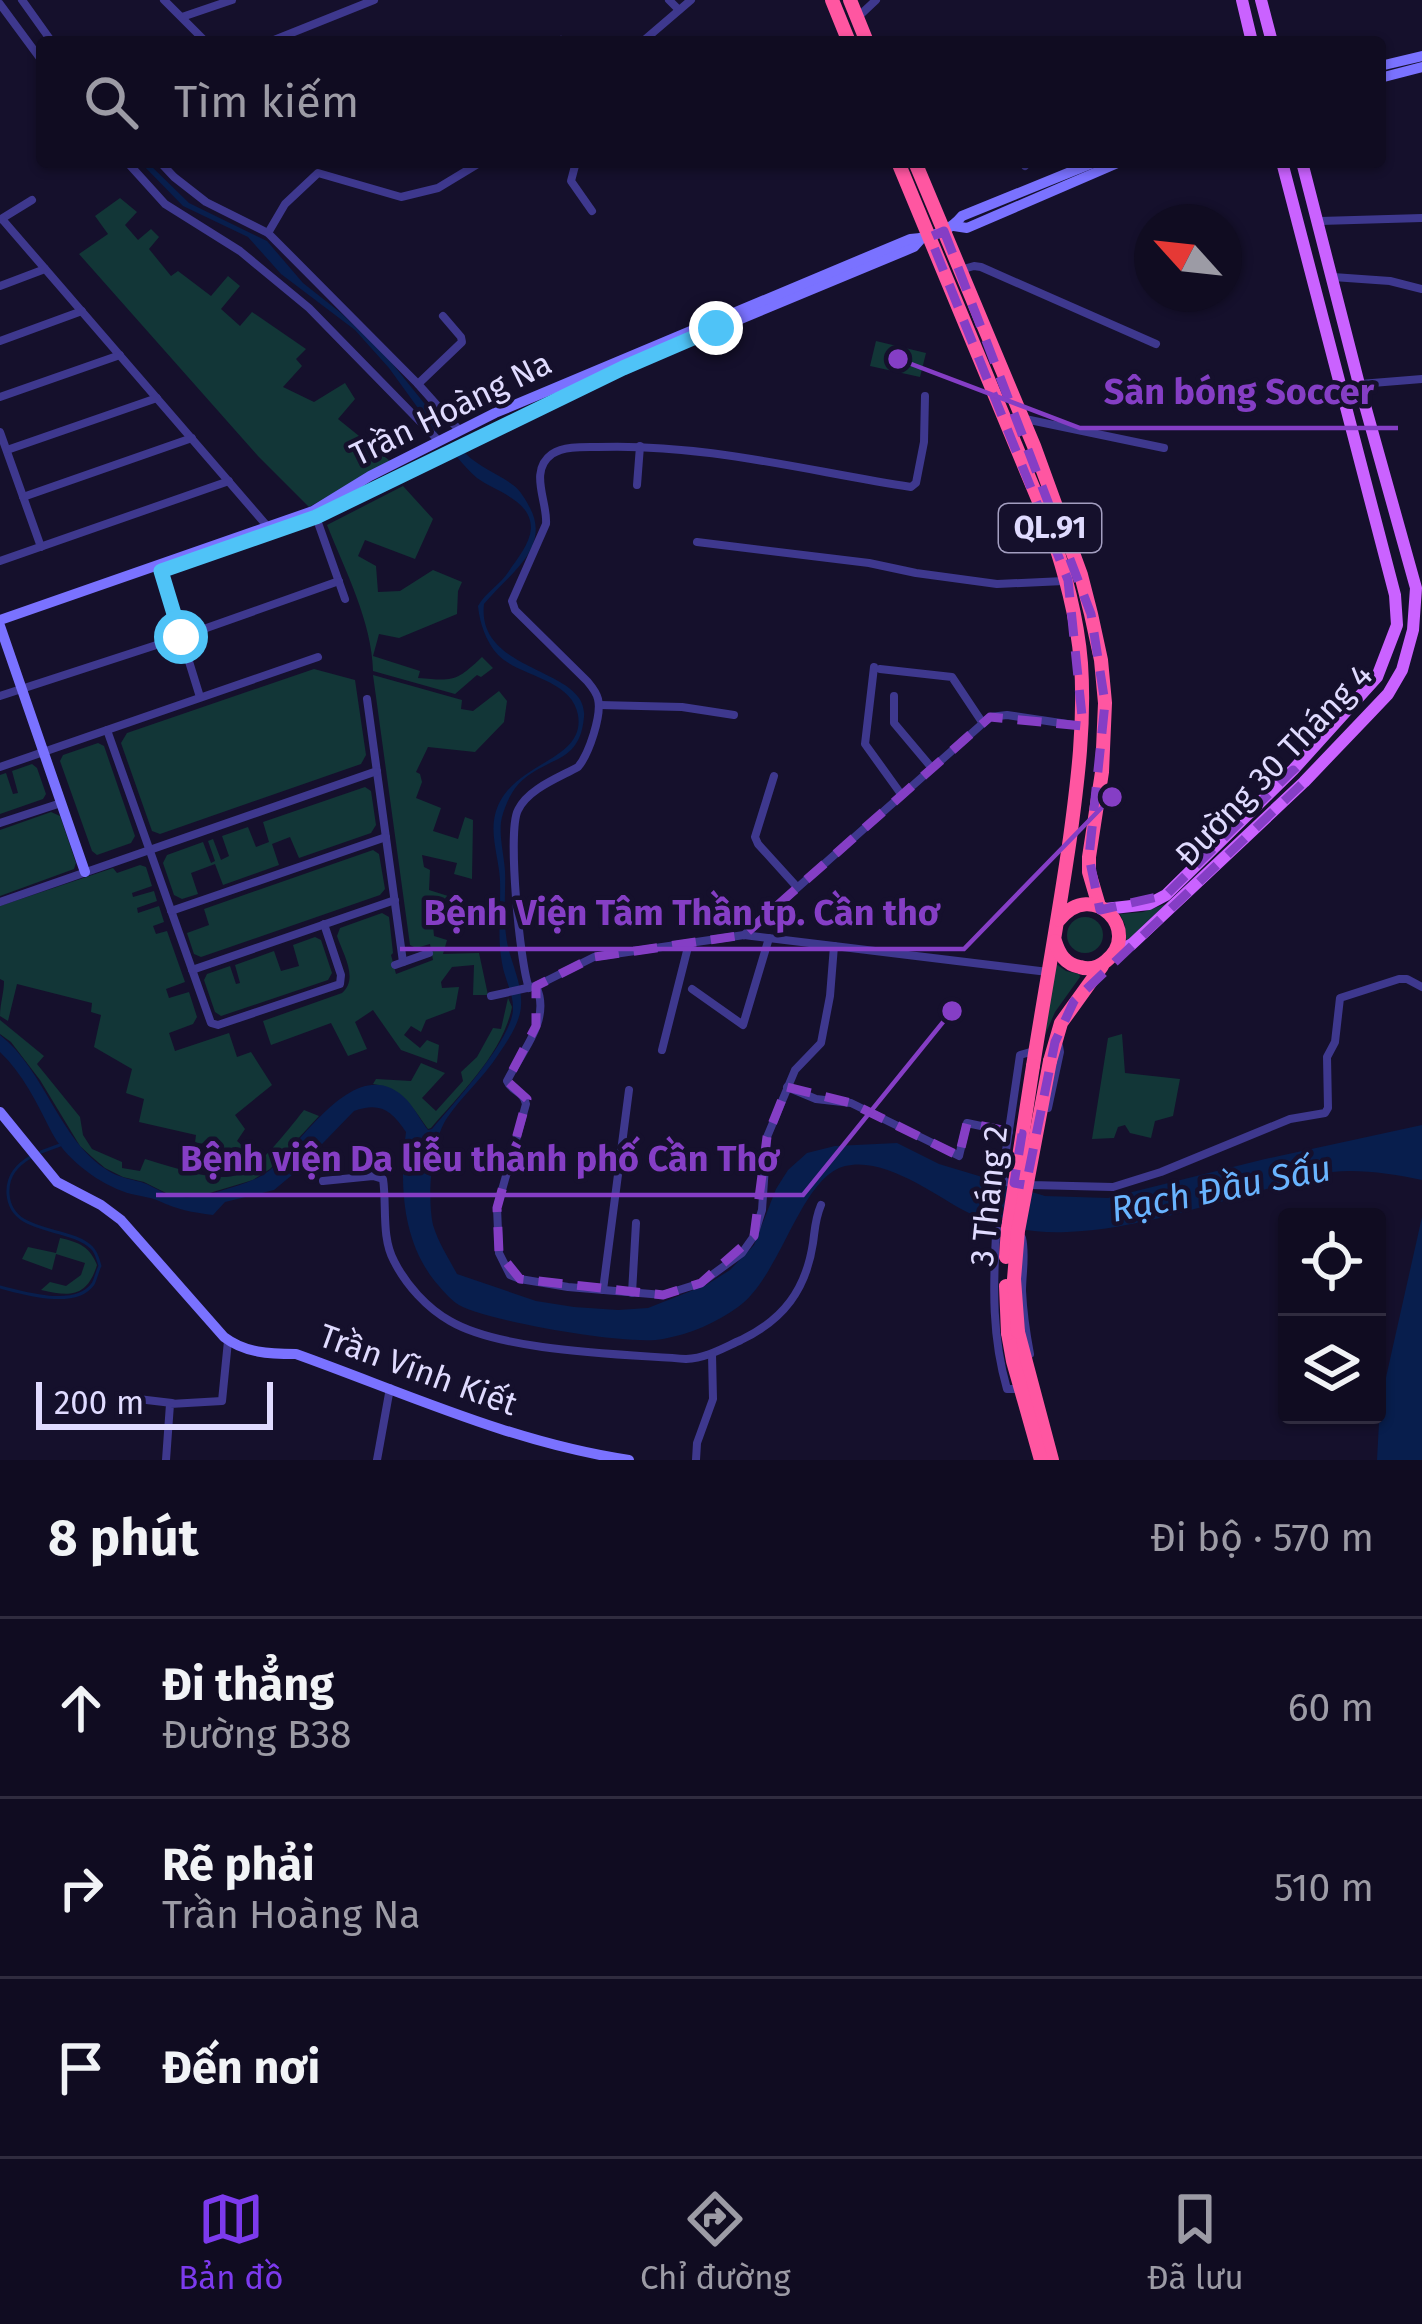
<!DOCTYPE html>
<html lang="vi">
<meta charset="utf-8">
<style>
body{margin:0;font-family:"Fira Sans",sans-serif;background:#19152a;color:#f1f3f6}
.controls{position:absolute;right:36px;bottom:36px;display:grid;overflow:hidden;border-radius:12px;box-shadow:0 3px 9px #0004}
.controls button{width:108px;height:108px;display:grid;place-items:center;padding:0;border:0;border-bottom:3px solid #302c3f;background:#100c21;color:#f1f3f6;font:60px sans-serif}
.compass{position:absolute;left:1134px;top:204px;width:108px;height:108px;border-radius:50%;background:#100c21;box-shadow:0 3px 9px #0004;rotate:297deg}
.scale{position:absolute;left:36px;bottom:30px;width:237px;box-sizing:border-box;padding-left:12px;border:6px solid #e0dbff;border-top:0;font-size:33px;line-height:42px;white-space:nowrap;color:#e0dbff;-webkit-text-stroke:9px #15102c;paint-order:stroke}
.stop{position:absolute;width:36px;height:36px;margin:-27px;border:9px solid #4fc3f7;border-radius:50%;background:#fff}
.stop.end{background:#4fc3f7;border-color:#fff;box-shadow:0 3px 12px #0008}
.list{margin:0;padding:0;list-style:none}
h2{display:flex;justify-content:space-between;align-items:center;height:156px;margin:0;padding:0 48px;font-size:51px}
h2 small{font-size:39px;font-weight:400;color:#9c9ba5}
.list li{display:grid;grid-template-columns:78px 1fr auto;gap:36px;align-items:center;box-sizing:border-box;height:180px;padding:0 48px;border-top:3px solid #302c3f}
.list b{display:block;font-size:45px;white-space:nowrap}
.list p{margin:0;font-size:39px;white-space:nowrap;color:#9c9ba5}
.list em{font-size:39px;font-style:normal;color:#9c9ba5}
.icon{flex:none;width:66px;height:66px;fill:none;stroke:currentColor;stroke-width:2;stroke-linecap:round;stroke-linejoin:round}
.map{position:relative;flex:none;width:1422px;height:1460px;overflow:hidden}
.search{position:absolute;background:#100c21;box-shadow:0 3px 9px #0004;left:36px;right:36px;top:36px;height:132px;display:flex;align-items:center;gap:30px;box-sizing:border-box;padding:0 42px;border-radius:12px;color:#9c9ba5;font-size:45px}
.sheet{height:696px;background:#100c21}
nav{display:flex;justify-content:space-around;align-items:center;box-sizing:border-box;height:168px;border-top:3px solid #302c3f;background:#100c21;font-size:33px;color:#9c9ba5}
nav a{display:grid;justify-items:center;gap:6px}
nav .on{color:#7c3aed}
.map>svg:first-child{display:block}
</style>
<div class="map">
<svg width="1422" height="1460" viewBox="0 0 1422 1460">
<rect width="100%" height="100%" fill="#15102c"/>
<g fill="#123637">
<path d="M 120,198 L 137,212 L 125,225 L 138,240 L 151,229 L 159,237 L 149,249 L 171,276 L 178,271 L 211,296 L 228,276 L 240,286 L 221,309 L 240,326 L 252,312 L 306,349 L 296,359 L 302,366 L 283,387 L 314,402 L 345,383 L 355,399 L 338,419 L 390,461 L 309,507 L 258,456 L 79,254 L 108,234 L 95,216 Z"/>
<path d="M 876,341 L 926,353 L 920,377 L 870,366 Z"/>
<path d="M 403,486 L 433,519 L 415,559 L 365,540 L 358,556 L 376,566 L 378,592 L 400,591 L 433,570 L 462,582 L 458,591 L 457,614 L 399,638 L 379,634 L 373,656 L 420,671 L 418,678 C 453,681 456,682 482,657 L 493,668 L 481,677 L 477,675 L 455,694 L 373,671 C 372,622 345,570 327,525 Z"/>
<path d="M 314,669 L 355,680 L 366,755 L 361,764 L 160,834 L 152,831 L 121,743 L 127,733 Z"/>
<path d="M 373,675 L 462,700 L 461,709 L 473,711 L 499,691 L 507,701 L 504,722 L 475,752 L 428,747 L 416,772 L 420,774 L 422,782 L 416,798 L 441,808 L 433,831 L 458,839 L 465,817 L 473,820 L 472,879 L 454,874 L 457,863 L 422,855 L 424,867 L 430,870 L 429,890 L 448,896 L 446,906 L 431,905 L 434,936 L 447,940 L 443,954 L 479,953 L 488,995 L 473,995 L 474,965 L 452,967 L 441,982 L 442,988 L 459,987 L 455,1009 L 426,1020 L 421,1032 L 411,1026 L 404,1035 L 420,1048 L 427,1040 L 439,1045 L 437,1063 L 401,1050 L 373,1010 L 355,1022 L 367,1049 L 348,1056 L 331,1023 L 271,1045 L 263,1021 L 342,993 C 359,979 343,954 337,936 L 340,928 L 382,913 L 389,917 L 393,953 L 391,955 L 396,974 L 433,960 L 430,944 L 416,948 L 410,945 Z"/>
<path d="M 98,743 L 104,746 L 135,836 L 131,843 L 97,855 L 92,851 L 60,761 L 63,755 Z"/>
<path d="M 32,764 L 37,768 L 46,794 L 43,799 L 0,814 L 0,775 L 6,773 L 13,794 L 18,793 L 12,771 Z"/>
<path d="M 365,787 L 371,791 L 376,825 L 371,833 L 299,858 L 290,837 L 272,844 L 279,865 L 223,885 L 215,864 L 191,873 L 198,894 L 182,899 L 174,895 L 163,863 L 167,855 L 203,842 L 211,863 L 215,861 L 208,841 L 213,839 L 221,860 L 229,856 L 222,836 L 248,827 L 256,847 L 269,842 L 263,822 Z"/>
<path d="M 51,812 L 60,816 L 76,863 L 74,869 L 0,896 L 0,830 Z"/>
<path d="M 373,850 L 379,854 L 385,889 L 380,895 L 201,957 L 194,954 L 187,933 L 209,925 L 204,909 Z"/>
<path d="M 140,865 L 146,867 L 152,886 L 132,893 L 133,897 L 154,891 L 157,901 L 137,908 L 138,913 L 159,906 L 164,922 L 153,926 L 156,934 L 167,931 L 185,982 L 166,989 L 169,998 L 189,992 L 197,1017 L 193,1024 L 169,1033 L 175,1051 L 229,1033 L 237,1057 L 251,1052 L 272,1085 L 235,1115 L 245,1129 L 237,1141 L 256,1158 L 243,1168 L 225,1175 L 222,1145 L 195,1143 L 196,1135 L 139,1122 L 144,1099 L 126,1093 L 132,1069 L 94,1047 L 101,1015 L 91,1012 L 92,1003 L 17,984 L 8,1021 L 0,1016 C 0,1003 4,993 4,981 L 0,979 L 0,906 L 113,868 L 117,873 Z"/>
<path d="M 1166,904 L 1128,940 L 1125,939 L 1125,925 L 1120,914 L 1143,912 Z"/>
<circle cx="1085" cy="935" r="18"/>
<path d="M 315,937 L 321,940 L 332,973 L 328,980 L 221,1016 L 215,1012 L 204,980 L 207,974 L 230,966 L 236,984 L 240,983 L 235,965 L 274,951 L 281,971 L 299,966 L 293,945 Z"/>
<path d="M 1056,964 L 1066,971 L 1079,974 L 1080,977 L 1055,1012 L 1042,1042 Z"/>
<path d="M 508,998 L 512,1007 C 503,1053 461,1093 431,1128 L 428,1129 C 412,1106 402,1089 373,1084 L 376,1079 L 411,1081 L 421,1063 L 445,1073 L 422,1098 L 436,1111 L 463,1081 L 461,1072 L 477,1057 L 493,1028 L 501,1029 Z"/>
<path d="M 0,1020 L 44,1056 L 37,1064 L 80,1117 L 83,1135 L 92,1149 L 122,1162 L 122,1168 L 140,1171 L 145,1159 C 240,1188 241,1189 304,1110 L 319,1116 L 270,1169 L 253,1180 L 203,1195 L 184,1197 L 168,1194 L 144,1182 L 123,1177 L 105,1168 L 92,1157 L 80,1146 L 40,1080 L 11,1042 L 0,1034 Z"/>
<path d="M 1122,1034 L 1125,1073 L 1180,1079 L 1173,1116 L 1155,1121 L 1151,1138 L 1130,1133 L 1125,1125 L 1118,1127 L 1114,1138 L 1092,1139 L 1108,1038 Z"/>
<path d="M 60,1238 C 79,1242 90,1247 97,1265 C 87,1297 71,1297 41,1290 L 50,1282 L 66,1286 L 81,1275 L 85,1263 L 56,1254 L 52,1270 L 22,1259 L 28,1247 L 56,1253 Z"/>
</g>
<g fill="#081e4d">
<path d="M 140,162 L 147,162 L 189,203 L 267,241 L 303,283 L 341,313 L 383,352 L 444,428 L 436,433 L 389,368 L 355,330 L 281,274 L 248,237 L 183,206 Z"/>
<path d="M 465,453 C 480,468 497,473 513,485 C 520,490 526,500 530,508 C 552,549 505,577 484,604 C 476,674 589,667 584,717 C 580,762 552,756 525,778 C 513,787 506,803 502,817 C 498,833 504,854 505,871 C 506,892 503,914 506,935 C 508,958 523,982 521,1006 C 520,1023 508,1040 498,1055 C 483,1078 462,1096 447,1118 C 431,1142 427,1198 433,1225 C 438,1242 449,1259 457,1274 L 536,1301 L 574,1307 L 618,1310 L 648,1308 L 706,1285 L 730,1270 L 754,1245 L 776,1189 L 788,1170 L 807,1153 L 835,1146 L 897,1143 L 939,1164 L 1045,1196 L 1108,1198 L 1265,1159 L 1422,1125 L 1422,1180 C 1394,1174 1360,1169 1332,1172 C 1312,1175 1290,1183 1270,1188 C 1208,1205 1131,1230 1067,1232 C 1036,1234 997,1227 969,1213 C 935,1196 886,1156 845,1166 C 800,1177 781,1277 738,1307 C 716,1323 690,1334 663,1339 C 629,1346 490,1322 459,1305 C 452,1301 444,1292 439,1286 C 402,1245 399,1184 406,1132 C 391,1110 380,1102 354,1111 L 292,1175 L 274,1190 L 225,1202 L 213,1215 C 191,1212 178,1210 159,1201 C 148,1196 134,1196 122,1191 C 95,1181 64,1157 51,1131 C 37,1103 23,1074 0,1052 L 0,1035 C 45,1070 59,1140 107,1170 C 118,1177 129,1179 141,1182 C 150,1185 158,1190 166,1194 C 185,1200 202,1197 220,1191 C 237,1186 256,1181 270,1170 C 302,1144 357,1048 407,1100 C 415,1109 421,1121 428,1130 L 432,1129 C 452,1105 515,1037 513,1007 C 513,993 504,977 502,963 C 497,936 501,907 500,880 C 499,859 490,836 495,815 C 508,761 586,763 578,715 C 573,683 530,677 507,662 C 489,651 480,626 478,606 C 486,592 500,585 509,571 C 517,559 530,544 531,528 C 531,500 495,491 477,478 C 470,472 463,464 457,457 Z"/>
<path d="M 1422,1217 L 1422,1460 L 1377,1460 L 1380,1404 Z"/>
</g>
<g fill="none" stroke-linecap="round" stroke-linejoin="round">
<g stroke="#081e4d" stroke-width="3">
<path d="M 41,1152 L 60,1145"/>
<path d="M 0,1287 C 24,1293 75,1309 93,1284 C 95,1281 98,1269 100,1266 C 98,1260 97,1253 92,1248 C 69,1225 11,1236 8,1194 C 7,1175 17,1165 32,1156"/>
</g>
<g stroke="#3e388e" stroke-width="8">
<path d="M 22,0 L 52,42"/>
<path d="M 164,0 L 206,42"/>
<path d="M 669,0 L 679,10"/>
<path d="M 0,4 L 42,61"/>
<path d="M 859,16 L 876,0"/>
<path d="M 182,17 L 232,0"/>
<path d="M 561,40 L 563,42"/>
<path d="M 269,42 L 374,0"/>
<path d="M 642,42 L 691,0"/>
<path d="M 127,162 L 165,204 L 240,251 L 309,308 L 438,440"/>
<path d="M 160,162 L 174,177 L 206,202 L 268,233 L 418,384 L 459,430"/>
<path d="M 576,162 L 571,181 L 592,211"/>
<path d="M 1025,166 L 1028,162"/>
<path d="M 1,219 L 32,200"/>
<path d="M 2,219 L 268,527"/>
<path d="M 1320,221 L 1422,218"/>
<path d="M 268,233 L 285,204 L 318,173 L 401,197 L 438,188 L 481,162"/>
<path d="M 960,270 L 974,266 L 981,267 L 1156,344"/>
<path d="M 1333,277 L 1390,281 L 1422,289"/>
<path d="M 0,286 L 45,269"/>
<path d="M 0,341 L 82,311"/>
<path d="M 418,384 L 462,342 L 461,337 L 443,316"/>
<path d="M 1360,384 L 1422,379"/>
<path d="M 0,397 L 120,355"/>
<path d="M 1025,419 L 1164,448"/>
<path d="M 0,432 L 41,547"/>
<path d="M 7,450 L 157,398"/>
<path d="M 637,485 L 640,446"/>
<path d="M 23,497 L 192,438"/>
<path d="M 316,517 L 345,599"/>
<path d="M 697,542 L 869,563 L 916,573 L 997,584 L 1064,581"/>
<path d="M 0,561 L 229,481"/>
<path d="M 161,571 L 200,697"/>
<path d="M 874,667 L 865,744 L 901,794"/>
<path d="M 880,669 L 952,677 L 982,722"/>
<path d="M 0,696 L 181,637 L 339,581"/>
<path d="M 894,696 L 894,723 L 931,767"/>
<path d="M 367,699 L 403,962"/>
<path d="M 599,705 L 682,707 L 734,715"/>
<path d="M 107,730 L 211,1023 L 218,1025 L 340,984 L 341,975 L 324,924"/>
<path d="M 0,767 L 318,657"/>
<path d="M 774,776 L 755,837 L 758,844 L 797,887"/>
<path d="M 0,823 L 61,803"/>
<path d="M 0,902 L 377,771"/>
<path d="M 171,911 L 386,837"/>
<path d="M 744,935 L 990,717 L 1007,715 L 1081,726"/>
<path d="M 395,965 L 429,953"/>
<path d="M 192,970 L 395,900"/>
<path d="M 536,986 C 552,1020 521,1052 507,1081 C 511,1091 524,1092 526,1104 L 497,1208 L 499,1253 L 510,1275 L 520,1279 L 568,1287 L 663,1295 L 701,1283 L 742,1253 L 754,1236 L 762,1210 L 767,1137 L 795,1070 L 821,1043 L 830,996 L 834,946"/>
<path d="M 529,988 C 520,964 507,831 518,810 C 528,789 558,778 578,767 C 589,754 602,715 598,699 C 596,691 592,687 587,681 L 515,610 L 512,601 L 546,524 C 548,502 528,471 552,454 C 564,446 584,447 597,447 C 703,443 807,471 911,487 L 916,483 L 924,442 L 925,396"/>
<path d="M 692,989 L 743,1025 L 769,938"/>
<path d="M 491,996 L 536,986 L 594,957 L 744,935 L 1048,972"/>
<path d="M 662,1050 L 689,943"/>
<path d="M 1034,1051 L 1020,1055 L 1002,1178 L 1005,1182 L 1031,1185 L 1113,1187 L 1161,1172 L 1290,1119 L 1325,1113 L 1328,1108 L 1327,1057 L 1335,1042 L 1340,998 L 1399,979 L 1407,979 L 1422,987"/>
<path d="M 787,1087 L 816,1099 L 851,1103 L 959,1156 L 967,1123 L 1009,1132"/>
<path d="M 1048,1108 L 1060,1052 L 1059,1046"/>
<path d="M 323,1181 L 373,1176 L 383,1179 C 387,1205 381,1237 394,1261 C 406,1285 427,1308 450,1321 C 503,1352 623,1354 686,1359 C 707,1358 723,1348 741,1340 C 783,1320 806,1290 813,1243 C 815,1229 815,1219 821,1205"/>
<path d="M 1009,1233 L 998,1231 L 996,1235 C 993,1288 992,1337 1007,1389 L 1019,1389"/>
<path d="M 1022,1238 C 1026,1255 1022,1273 1022,1291 C 1023,1312 1026,1333 1030,1354"/>
<path d="M 603,1290 L 629,1090"/>
<path d="M 632,1293 L 636,1223"/>
<path d="M 121,1397 L 172,1403"/>
<path d="M 166,1460 L 170,1404 L 222,1401 L 228,1341"/>
<path d="M 377,1460 L 390,1388"/>
<path d="M 696,1460 L 697,1443 L 713,1399 L 712,1354"/>
</g>
<g stroke="#7a72ff" stroke-width="10">
<path d="M 1380,66 L 1422,56"/>
<path d="M 1380,78 L 1422,67"/>
<path d="M 954,226 L 967,228 L 1120,162"/>
<path d="M 309,520 L 623,368 L 914,247 L 922,238"/>
<path d="M 0,620 L 313,511 L 370,476 L 495,413 L 910,239 C 930,238 949,232 962,216 L 1095,162"/>
<path d="M 0,626 L 85,872"/>
<path d="M 0,1112 L 57,1182 L 101,1205 L 121,1220 L 224,1337 C 245,1353 269,1354 296,1354 C 405,1393 513,1443 629,1460"/>
</g>
<g stroke="#ca62ff" stroke-width="12">
<path d="M 1242,0 L 1252,42"/>
<path d="M 1261,0 L 1272,42"/>
<path d="M 1105,909 L 1149,904 L 1166,895 L 1293,770 L 1377,677 L 1397,625 L 1395,595 L 1282,162"/>
<path d="M 1113,955 L 1132,944 L 1304,782 L 1369,714 L 1388,694 L 1402,670 L 1413,630 L 1416,588 L 1359,384 L 1302,162"/>
</g>
<g stroke="#ff56a1" stroke-width="14">
<path d="M 832,0 L 849,42"/>
<path d="M 850,0 L 867,42"/>
<path d="M 898,162 L 1050,528 C 1065,573 1077,616 1081,663 C 1085,722 1078,779 1070,838 C 1059,915 1045,990 1033,1066"/>
<path d="M 915,162 L 1034,446 L 1081,575 L 1091,614 L 1101,660 L 1105,703 L 1102,772 L 1089,857 L 1089,872 L 1099,906"/>
<path d="M 1055,941 C 1059,954 1065,964 1080,967 C 1089,970 1099,967 1106,961 C 1143,932 1093,877 1059,920"/>
<path d="M 1050,1061 L 1061,1023 L 1102,966"/>
<path d="M 1018,1332 L 1052,1460"/>
<path d="M 1008,1333 L 1013,1361 L 1041,1460"/>
</g>
<g stroke="#ff56a1" stroke-width="14">
<path d="M 1006,1257 L 1008,1228 L 1033,1066"/>
<path d="M 1006,1286 L 1008,1333"/>
<path d="M 1018,1332 L 1014,1279 L 1018,1231 L 1050,1061"/>
</g>
</g>
<g fill="none" stroke-linecap="round" stroke-linejoin="round">
<path stroke="#4fc3f7" stroke-width="15" d="M 181,637 L 161,571 L 316,517 L 623,368 L 716,328"/>
</g>
<path fill="none" stroke="#853ec5" stroke-width="9" stroke-dasharray="24 15" stroke-linejoin="round" d="M 944,231 L 1091,614 L 1105,703 L 1089,857 L 1100,910 L 1166,895 L 1293,770 L 1304,782 L 1074,1001 L 1055,1042 L 1026,1185 L 1014,1183 L 1022,1134 L 967,1123 L 959,1156 L 851,1103 L 787,1087 L 767,1137 L 754,1236 L 701,1283 L 663,1295 L 520,1279 L 499,1253 L 497,1208 L 527,1099 L 507,1081 L 536,1026 L 536,986 L 594,957 L 744,935 L 990,717 L 1083,726 L 1068,580 L 930,237 Z"/>
<g text-anchor="middle" dominant-baseline="central" stroke-width="9" stroke-linejoin="round" paint-order="stroke">
<rect fill="#15102c" stroke="#a39ec0" stroke-width="3" x="999" y="504" width="102" height="48" rx="9"/>
<g font-size="30" font-weight="bold" fill="#e0dbff">
<text x="1050" y="528">QL.91</text>
</g>
<g font-size="33" fill="#e0dbff" stroke="#15102c">
<text transform="translate(451 409) rotate(-26)">Trần Hoàng Na</text>
<text transform="translate(1274 765) rotate(-46)">Đường 30 Tháng 4</text>
<text transform="translate(989 1196) rotate(-84)">3 Tháng 2</text>
<text transform="translate(418 1370) rotate(20)">Trần Vĩnh Kiết</text>
</g>
<g font-size="36" font-style="italic" fill="#69b4ff" stroke="#15102c">
<text transform="translate(1221 1189) rotate(-11)">Rạch Đầu Sấu</text>
</g>
</g>
<path fill="none" stroke="#853ec5" stroke-width="4.5" d="M898 359L1080 428H1398M1112 797L964 949H400M952 1011L803 1195H156"/>
<g fill="#853ec5" stroke="#15102c" stroke-width="4.5">
<circle cx="898" cy="359" r="12"/>
<circle cx="1112" cy="797" r="12"/>
<circle cx="952" cy="1011" r="12"/>
</g>
<g font-size="36" text-anchor="middle" font-weight="bold" fill="#853ec5" stroke="#15102c" stroke-width="9" stroke-linejoin="round" paint-order="stroke">
<text x="1239" y="404">Sân bóng Soccer</text>
<text x="682" y="925">Bệnh Viện Tâm Thần tp. Cần thơ</text>
<text x="480" y="1171">Bệnh viện Da liễu thành phố Cần Thơ</text>
</g>
</svg>
<div class="controls">
<button><svg class="icon" aria-label="locate" viewBox="0 0 24 24"><circle cx="12" cy="12" r="6"/><path d="M12 2v4M12 18v4M2 12h4M18 12h4"/></svg></button>
<button><svg class="icon" aria-label="layers" viewBox="0 0 24 24"><path d="M12 4l9 5-9 5-9-5zM3 14l9 5 9-5"/></svg></button>
</div>
<svg class="compass" viewBox="-18 -18 36 36"><path d="M0-13l5 13h-10z" fill="#e53935"/><path d="M0 13l5-13h-10z" fill="#9c9ba5"/></svg>
<div class="scale">200 m</div>
<div class="stop" style="left:181px;top:637px"></div>
<div class="stop end" style="left:716px;top:328px"></div>
<div class="search"><svg class="icon" aria-label="search" viewBox="0 0 24 24"><circle cx="10" cy="10" r="6"/><path d="M15 15l6 6"/></svg>Tìm kiếm</div>
</div>
<section class="sheet">
<h2>8 phút<small>Đi bộ · 570 m</small></h2>
<ul class="list">
<li><svg class="icon" aria-label="ahead" viewBox="0 0 24 24"><path d="M12 20V5M6 11l6-6 6 6"/></svg><div><b>Đi thẳng</b><p>Đường B38</p></div><em>60 m</em></li>
<li><svg class="icon" aria-label="right" viewBox="0 0 24 24"><path d="M7 20v-9h11M14 6l5 5-5 5"/></svg><div><b>Rẽ phải</b><p>Trần Hoàng Na</p></div><em>510 m</em></li>
<li><svg class="icon" aria-label="arrive" viewBox="0 0 24 24"><path d="M6 21V4h12l-3 4 3 4H6"/></svg><div><b>Đến nơi</b></div></li>
</ul>
</section>
<nav>
<a class="on"><svg class="icon" aria-label="map" viewBox="0 0 24 24"><path d="M3 6l6-2 6 2 6-2v14l-6 2-6-2-6 2zM9 4v14M15 6v14"/></svg>Bản đồ</a>
<a><svg class="icon" aria-label="directions" viewBox="0 0 24 24"><path d="M12 3l9 9-9 9-9-9zM9 14v-3h6M13 9l2 2-2 2"/></svg>Chỉ đường</a>
<a><svg class="icon" aria-label="saved" viewBox="0 0 24 24"><path d="M7 4h10v16l-5-4-5 4z"/></svg>Đã lưu</a>
</nav>
